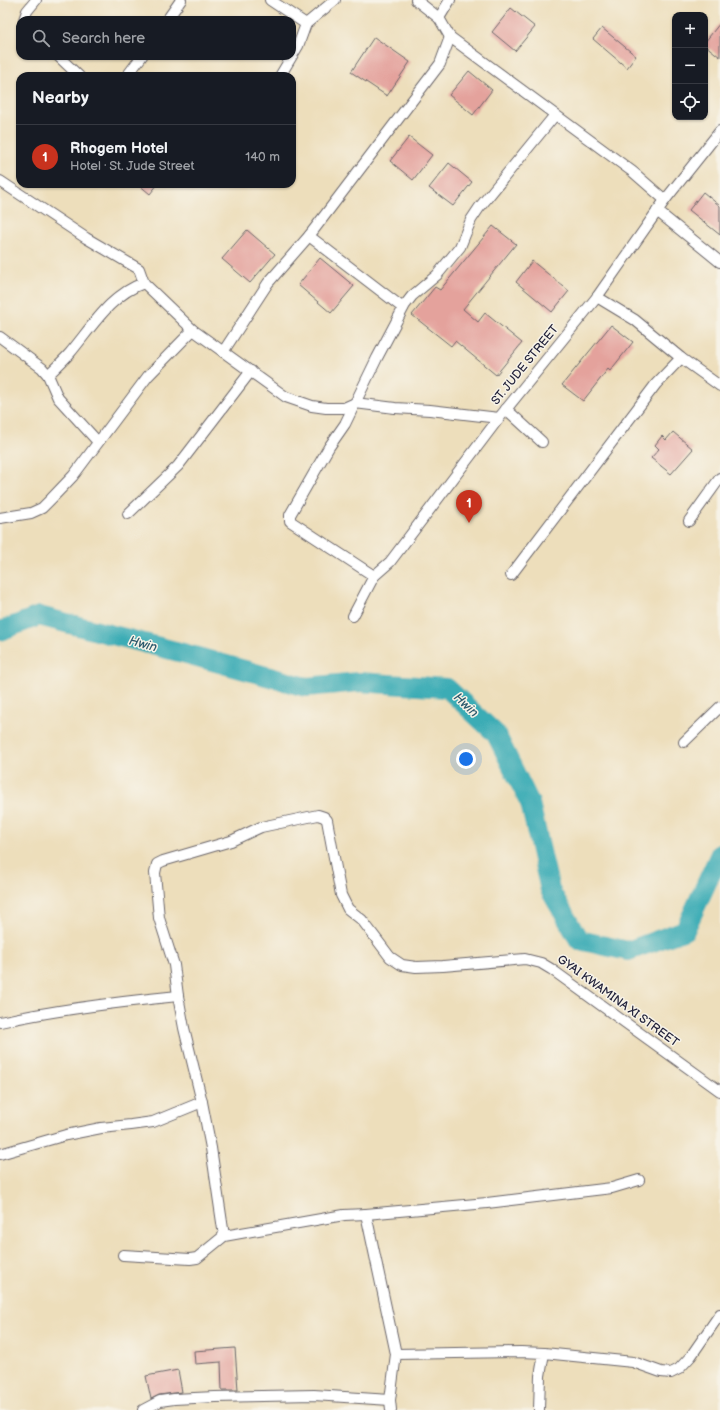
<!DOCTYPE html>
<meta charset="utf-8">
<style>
body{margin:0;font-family:"Balsamiq Sans",sans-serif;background:#242831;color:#f1f3f6}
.controls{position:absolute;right:12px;top:12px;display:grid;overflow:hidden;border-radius:8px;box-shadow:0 1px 3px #0004}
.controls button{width:36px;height:36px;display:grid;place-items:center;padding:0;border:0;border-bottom:1px solid #363941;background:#171b24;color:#f1f3f6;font:20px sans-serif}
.you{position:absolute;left:466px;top:759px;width:14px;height:14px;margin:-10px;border:3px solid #fff;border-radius:50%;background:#1a73e8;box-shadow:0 0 0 6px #1a73e833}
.badge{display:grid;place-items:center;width:26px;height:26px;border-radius:50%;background:#c8321e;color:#fff;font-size:13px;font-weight:700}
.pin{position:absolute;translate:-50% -33px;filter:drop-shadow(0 1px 2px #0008)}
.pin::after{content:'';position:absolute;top:21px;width:14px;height:12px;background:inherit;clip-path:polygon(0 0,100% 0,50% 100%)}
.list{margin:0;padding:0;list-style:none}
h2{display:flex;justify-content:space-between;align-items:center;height:52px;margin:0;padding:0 16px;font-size:17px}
h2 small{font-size:13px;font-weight:400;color:#9ea1a6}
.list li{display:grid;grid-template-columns:26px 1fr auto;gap:12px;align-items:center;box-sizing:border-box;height:64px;padding:0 16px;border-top:1px solid #363941}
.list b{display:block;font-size:15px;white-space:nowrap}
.list p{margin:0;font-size:13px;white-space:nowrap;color:#9ea1a6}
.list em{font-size:13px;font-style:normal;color:#9ea1a6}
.icon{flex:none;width:22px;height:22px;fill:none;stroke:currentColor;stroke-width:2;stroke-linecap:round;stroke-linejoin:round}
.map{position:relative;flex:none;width:720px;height:1410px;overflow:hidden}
.search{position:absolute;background:#171b24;box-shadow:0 1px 3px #0004;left:16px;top:16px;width:280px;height:44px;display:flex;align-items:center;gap:10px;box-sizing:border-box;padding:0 14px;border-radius:12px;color:#9ea1a6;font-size:15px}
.panel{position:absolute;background:#171b24;box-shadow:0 1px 3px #0004;left:16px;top:72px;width:280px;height:116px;border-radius:12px}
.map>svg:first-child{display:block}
</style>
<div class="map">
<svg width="720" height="1410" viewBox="0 0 720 1410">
<rect width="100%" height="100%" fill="#f7f3e8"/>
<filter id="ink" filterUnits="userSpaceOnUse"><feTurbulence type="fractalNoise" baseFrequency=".025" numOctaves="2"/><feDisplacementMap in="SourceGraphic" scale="8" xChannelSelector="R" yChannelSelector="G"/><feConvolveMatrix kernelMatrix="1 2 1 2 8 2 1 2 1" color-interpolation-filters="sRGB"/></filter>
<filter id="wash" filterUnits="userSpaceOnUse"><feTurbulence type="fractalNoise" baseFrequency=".012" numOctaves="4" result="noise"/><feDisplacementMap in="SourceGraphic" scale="16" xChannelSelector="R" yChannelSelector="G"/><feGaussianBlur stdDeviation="0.9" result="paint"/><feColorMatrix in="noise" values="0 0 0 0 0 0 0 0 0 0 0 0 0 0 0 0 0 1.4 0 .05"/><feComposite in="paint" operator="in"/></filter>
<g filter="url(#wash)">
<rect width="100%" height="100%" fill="#eddebb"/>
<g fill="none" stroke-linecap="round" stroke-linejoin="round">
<path stroke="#3bacb5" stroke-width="20" d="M 0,631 L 39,616 L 183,653 L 306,687 L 359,682 L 447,688 L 496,734 L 530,803 L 550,890 L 579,940 L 628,951 L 685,930 L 720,854"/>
</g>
<g id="blocks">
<g fill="#e4a29c">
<path d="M 511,8 L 535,27 L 515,51 L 492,32 Z"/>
<path d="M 720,23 L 720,57 L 705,45 L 705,42 Z"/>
<path d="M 602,28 L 636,56 L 627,68 L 593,39 Z"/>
<path d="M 374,37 L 410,62 L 387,96 L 351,72 Z"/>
<path d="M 469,71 L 492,90 L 473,115 L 449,95 Z"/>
<path d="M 409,137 L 432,155 L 413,180 L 390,161 Z"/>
<path d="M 449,163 L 472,182 L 453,206 L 429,188 Z"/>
<path d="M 138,184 L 158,184 L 150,194 Z"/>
<path d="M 703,192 L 720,206 L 720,235 L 689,210 Z"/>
<path d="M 493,226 L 516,244 L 463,309 L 478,322 L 485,313 L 522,343 L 496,375 L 455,341 L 451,346 L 412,315 L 435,287 L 440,290 Z"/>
<path d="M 247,230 L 275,254 L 250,283 L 222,259 Z"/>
<path d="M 320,258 L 354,286 L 331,313 L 298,285 Z"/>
<path d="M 532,261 L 569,291 L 552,312 L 516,282 Z"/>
<path d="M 611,325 L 633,342 L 610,371 L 608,369 L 583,401 L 562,385 Z"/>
<path d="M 673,432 L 693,449 L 671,474 L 651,458 L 659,449 L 655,445 L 662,436 L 666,440 Z"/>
<path d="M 235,1348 L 238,1390 L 222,1390 L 221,1362 L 195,1364 L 194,1351 Z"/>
<path d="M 178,1370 L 182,1392 L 159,1395 L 151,1399 L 146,1376 Z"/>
</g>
</g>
</g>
<g filter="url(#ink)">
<use href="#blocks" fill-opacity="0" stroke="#696468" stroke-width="1"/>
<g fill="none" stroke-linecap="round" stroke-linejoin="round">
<g stroke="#696468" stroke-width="12">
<g id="minor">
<path d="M 270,0 L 306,24"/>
<path d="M 416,0 L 439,18 L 450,37 L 633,172 L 665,200"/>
<path d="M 439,18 L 450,0"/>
<path d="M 24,20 L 27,11 L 36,0"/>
<path d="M 167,20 L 181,0"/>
<path d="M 58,56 L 79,76"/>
<path d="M 127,76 L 142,56"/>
<path d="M 280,76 L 298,46 L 306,24 L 335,0"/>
<path d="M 0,181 L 86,238 L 139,269 L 144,283 L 193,330 L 286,397 L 312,406 L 326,408 L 344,408 L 355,403 L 395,408 L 430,410 L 499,418"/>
<path d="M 657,211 L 720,262"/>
<path d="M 309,236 L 403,308"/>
<path d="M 597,297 L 635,320 L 681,358 L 720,386"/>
<path d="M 0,337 L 42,368 L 48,375 L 58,398 L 98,442"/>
<path d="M 223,352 L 268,283 L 309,236 L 440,64 L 450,37"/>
<path d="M 48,375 C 55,368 63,361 70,353 C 92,327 111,294 144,283"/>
<path d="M 506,409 L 542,442"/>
<path d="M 128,514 L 178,466 L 251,371"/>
<path d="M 0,518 L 31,513 L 42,508 L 51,499 L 73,476 L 148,376 L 193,330"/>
<path d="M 689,521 L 720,478"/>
<path d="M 511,575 L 656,384 L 681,358"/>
<path d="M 374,576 L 290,521 L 290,515 L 329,447 L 345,424 L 377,358 L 405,305 L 412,296 L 437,275 L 460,247 L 471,220 L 479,208 L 555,115"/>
<path d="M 353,616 L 374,576 L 390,562 L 499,418 L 597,297 L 665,200 L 720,131"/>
<path d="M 684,742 L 720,707"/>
<path d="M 0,1022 C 59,1009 118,1002 178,996"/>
<path d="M 0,1154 L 66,1135 L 101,1128 L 131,1125 L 153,1122 L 202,1102"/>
<path d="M 366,1214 L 487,1203 L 612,1188 L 639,1180"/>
<path d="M 224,1236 L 211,1148 L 202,1102 L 184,1028 L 178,996 L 174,965 L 159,918 L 155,873 L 157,864 L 163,861 L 231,841 L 261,827 L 318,815 L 324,817 L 327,820 L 341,895 L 348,909 L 362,920 L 390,957 L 402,965 L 416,967 L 443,966 L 525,959 L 541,963 L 551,969 L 720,1091"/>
<path d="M 123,1255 L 190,1259 L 197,1258 L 224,1236 L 344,1215 L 366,1214 L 396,1354"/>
<path d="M 544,1353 L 633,1362 L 661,1372 L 671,1373 L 679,1369 L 691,1356 L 720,1314"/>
<path d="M 390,1400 L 391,1410"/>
<path d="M 143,1410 L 160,1401 L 174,1399 L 215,1397 L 314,1395 L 390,1400 L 396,1354 L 521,1352 L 544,1353 L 540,1376 L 539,1410"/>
</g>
</g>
<use href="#minor" stroke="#fff" stroke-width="10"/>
</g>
</g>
<g text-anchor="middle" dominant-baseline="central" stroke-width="3" stroke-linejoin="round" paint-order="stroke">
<g font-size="12" fill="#22223b" stroke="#f7f3e8">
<text transform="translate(525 365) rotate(-51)">ST. JUDE STREET</text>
<text transform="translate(618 1001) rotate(36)">GYAI KWAMINA XI STREET</text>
</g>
<g font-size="13" font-style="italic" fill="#2c596c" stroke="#f7f3e8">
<text transform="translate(143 644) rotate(15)">Hwin</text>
<text transform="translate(466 705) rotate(43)">Hwin</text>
</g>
</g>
</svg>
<div class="controls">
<button>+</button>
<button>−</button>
<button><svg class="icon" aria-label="locate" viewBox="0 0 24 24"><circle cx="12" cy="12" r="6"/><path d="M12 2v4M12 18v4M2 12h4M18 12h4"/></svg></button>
</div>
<div class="you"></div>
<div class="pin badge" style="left:469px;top:523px">1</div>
<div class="search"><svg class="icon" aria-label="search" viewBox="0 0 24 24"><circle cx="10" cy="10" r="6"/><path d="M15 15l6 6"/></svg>Search here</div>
<section class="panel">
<h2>Nearby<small></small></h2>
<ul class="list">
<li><span class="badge">1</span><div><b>Rhogem Hotel</b><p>Hotel · St. Jude Street</p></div><em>140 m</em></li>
</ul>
</section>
</div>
